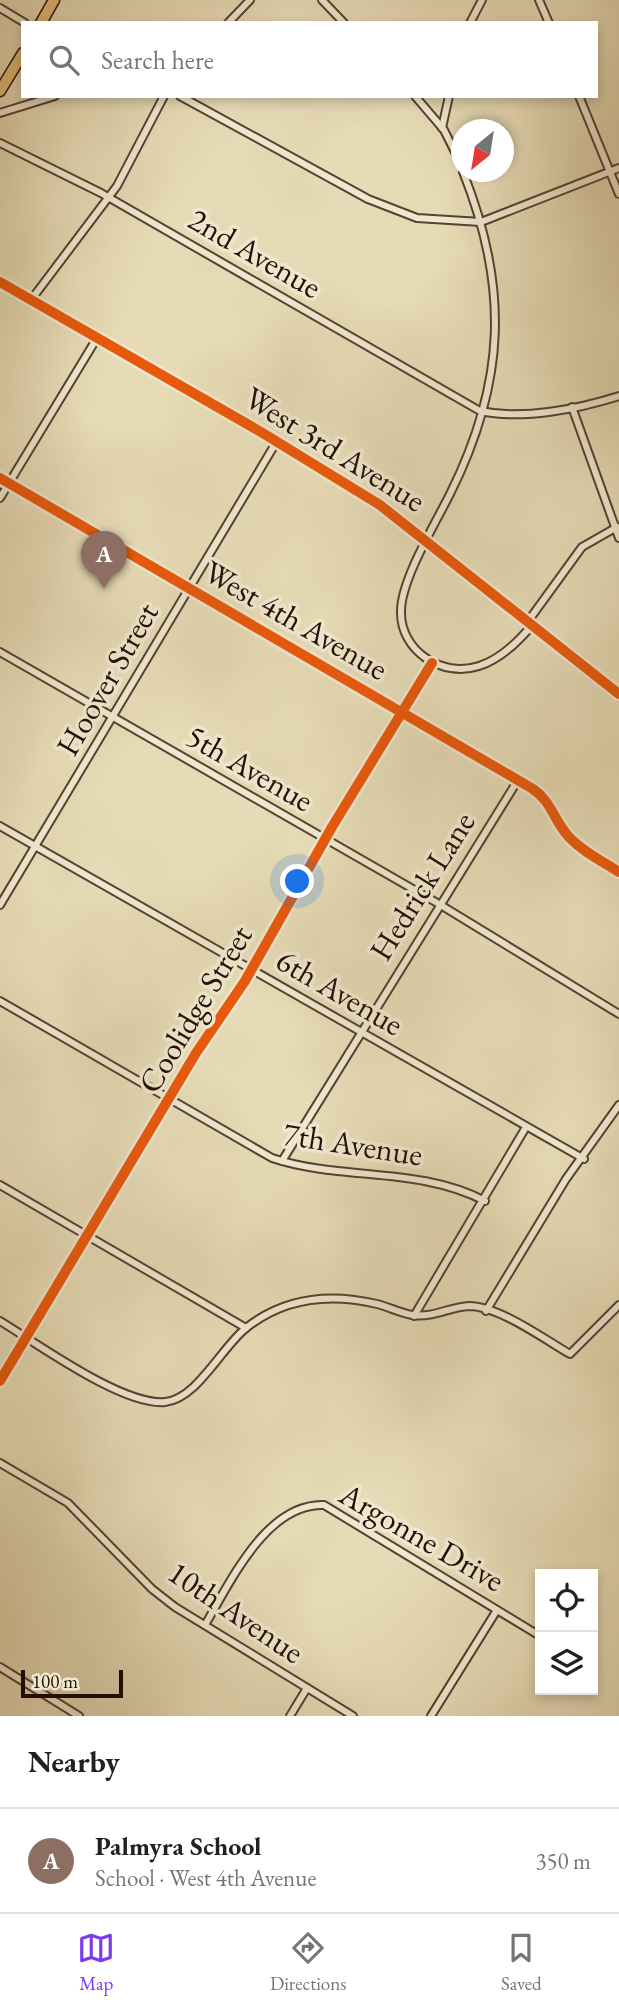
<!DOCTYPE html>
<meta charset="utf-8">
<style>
body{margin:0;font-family:"EB Garamond",serif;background:#f2f2f2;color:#202124}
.controls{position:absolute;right:21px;bottom:21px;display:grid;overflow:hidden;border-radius:0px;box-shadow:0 4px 10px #0003}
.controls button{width:63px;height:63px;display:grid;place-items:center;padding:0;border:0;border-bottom:2px solid #e0e0e0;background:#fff;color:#202124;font:35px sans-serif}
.compass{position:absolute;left:451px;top:119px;width:63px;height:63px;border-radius:50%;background:#fff;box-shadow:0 4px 10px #0003;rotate:210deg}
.scale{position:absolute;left:21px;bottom:18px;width:102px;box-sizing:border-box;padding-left:7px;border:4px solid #250f03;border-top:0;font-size:19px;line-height:24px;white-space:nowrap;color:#250f03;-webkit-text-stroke:5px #efe8d0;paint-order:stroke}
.you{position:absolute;left:298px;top:882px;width:24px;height:24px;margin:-18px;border:5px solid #fff;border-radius:50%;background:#1a73e8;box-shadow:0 0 0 10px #1a73e833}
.badge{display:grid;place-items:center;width:46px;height:46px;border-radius:50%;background:#7c3aed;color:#fff;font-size:23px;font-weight:700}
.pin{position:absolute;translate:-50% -58px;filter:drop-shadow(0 2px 4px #0008)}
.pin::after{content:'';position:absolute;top:37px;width:24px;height:21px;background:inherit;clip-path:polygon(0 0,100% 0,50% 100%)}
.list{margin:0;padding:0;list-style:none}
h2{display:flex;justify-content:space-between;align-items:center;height:91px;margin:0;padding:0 28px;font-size:30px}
h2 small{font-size:23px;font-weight:400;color:#757577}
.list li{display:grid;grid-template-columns:46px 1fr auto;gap:21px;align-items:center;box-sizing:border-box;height:105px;padding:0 28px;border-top:2px solid #e0e0e0}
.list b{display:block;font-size:26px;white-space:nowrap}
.list p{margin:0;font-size:23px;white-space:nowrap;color:#757577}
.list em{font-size:23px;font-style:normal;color:#757577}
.icon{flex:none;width:38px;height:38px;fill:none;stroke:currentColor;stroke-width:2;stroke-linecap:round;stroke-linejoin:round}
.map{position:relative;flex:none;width:619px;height:1716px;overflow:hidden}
.search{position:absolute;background:#fff;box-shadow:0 4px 10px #0003;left:21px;right:21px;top:21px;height:77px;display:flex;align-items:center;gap:18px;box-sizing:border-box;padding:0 24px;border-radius:0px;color:#757577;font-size:26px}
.sheet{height:196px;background:#fff}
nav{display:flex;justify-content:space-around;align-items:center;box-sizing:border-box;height:98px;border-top:2px solid #e0e0e0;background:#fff;font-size:19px;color:#757577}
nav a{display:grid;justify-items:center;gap:4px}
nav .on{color:#7c3aed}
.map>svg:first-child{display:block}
</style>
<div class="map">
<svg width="619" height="1716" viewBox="0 0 619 1716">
<rect width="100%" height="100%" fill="#e6dbb6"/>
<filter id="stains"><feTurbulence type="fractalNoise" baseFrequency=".00286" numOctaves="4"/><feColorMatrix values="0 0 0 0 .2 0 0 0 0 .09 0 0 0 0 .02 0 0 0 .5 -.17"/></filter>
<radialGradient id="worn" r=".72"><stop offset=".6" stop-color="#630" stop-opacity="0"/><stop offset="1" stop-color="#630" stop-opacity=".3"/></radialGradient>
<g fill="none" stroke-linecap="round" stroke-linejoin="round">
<g stroke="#554230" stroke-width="10">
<g id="minor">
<path d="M 322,0 L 344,23"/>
<path d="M 539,0 L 549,23"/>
<path d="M 0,8 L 25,23"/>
<path d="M 228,23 L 250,0"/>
<path d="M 470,23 L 482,0"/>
<path d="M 180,96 L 368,199 L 417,218 L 481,222 L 619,168"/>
<path d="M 415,96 L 444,130 L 462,166"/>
<path d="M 579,96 L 619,194"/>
<path d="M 0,113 L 55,96"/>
<path d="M 442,128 L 449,96"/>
<path d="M 0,143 L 101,193 L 480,411 C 523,420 578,409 619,396"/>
<path d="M 463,172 C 509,287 506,382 450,494 C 435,524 401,580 401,611 C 400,651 442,678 479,666 C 501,659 519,641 533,624"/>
<path d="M 31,300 L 117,186 L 164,96"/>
<path d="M 572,407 L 619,538"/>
<path d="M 0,478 L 533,789 C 552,802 554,821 569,837 C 583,852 602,861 619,872"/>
<path d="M 0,498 L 97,338"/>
<path d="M 529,620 L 582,547 L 617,527"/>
<path d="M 0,652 L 439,904 L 619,1014"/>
<path d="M 0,826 L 584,1159"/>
<path d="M 0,905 L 277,441"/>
<path d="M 0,1001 L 272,1158 C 341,1181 418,1166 485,1201"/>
<path d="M 282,1161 L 518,780"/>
<path d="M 0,1185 L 246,1328"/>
<path d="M 486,1311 L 566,1179 L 619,1105"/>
<path d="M 414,1316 L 526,1127"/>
<path d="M 0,1321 C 38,1344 123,1406 165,1402 C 197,1399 221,1348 246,1328 C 285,1297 330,1293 377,1304 C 389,1307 400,1313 412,1315 C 434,1318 449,1307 469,1306 C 499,1306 544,1339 570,1354 L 619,1305"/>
<path d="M 0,1381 L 196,1053 L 245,981 L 332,827 L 432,663"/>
<path d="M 0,1463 L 68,1503 L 152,1589 L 175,1607 L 353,1716"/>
<path d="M 205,1625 C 230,1583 266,1503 324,1505 L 540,1636"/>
<path d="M 0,1667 L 79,1716"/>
<path d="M 290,1716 L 307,1688"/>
<path d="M 431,1716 L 497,1610"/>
</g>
</g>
<g stroke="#554230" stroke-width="11">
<path id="tertiary" d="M 0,282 L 261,432 L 380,505 L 619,694"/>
</g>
<g stroke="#250f03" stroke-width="13">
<g id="primary">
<path d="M 41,23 L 54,0"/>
<path d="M 0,91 L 23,53"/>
</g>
</g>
<use href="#minor" stroke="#efe8d0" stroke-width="6"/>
<use href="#tertiary" stroke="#efe8d0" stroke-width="8"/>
<use href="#primary" stroke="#e3be7b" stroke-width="10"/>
<g stroke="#efe8d0" stroke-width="15">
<g id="cycleway">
<path d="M 0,282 L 261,432 L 380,505 L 619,694"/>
<path d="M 0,478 L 533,789 C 552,802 554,821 569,837 C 583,852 602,861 619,872"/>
<path d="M 0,1381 L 196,1053 L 245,981 L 332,827 L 432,663"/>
</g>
</g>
<use href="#cycleway" stroke="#e8590c" stroke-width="10"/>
</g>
<g text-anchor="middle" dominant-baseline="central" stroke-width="7" stroke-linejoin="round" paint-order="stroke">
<g font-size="32" fill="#250f03" stroke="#efe8d0">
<text transform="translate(255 253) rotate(30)">2nd Avenue</text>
<text transform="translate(335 449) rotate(32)">West 3rd Avenue</text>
<text transform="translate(296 620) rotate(30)">West 4th Avenue</text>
<text transform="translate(107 679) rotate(-60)">Hoover Street</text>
<text transform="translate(250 768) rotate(30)">5th Avenue</text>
<text transform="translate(422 886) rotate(-58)">Hedrick Lane</text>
<text transform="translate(340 992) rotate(30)">6th Avenue</text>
<text transform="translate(195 1009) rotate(-59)">Coolidge Street</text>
<text transform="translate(353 1144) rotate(9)">7th Avenue</text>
<text transform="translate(422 1537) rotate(30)">Argonne Drive</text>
<text transform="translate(236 1612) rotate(34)">10th Avenue</text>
</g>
</g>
<rect width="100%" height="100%" filter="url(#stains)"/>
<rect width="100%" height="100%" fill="url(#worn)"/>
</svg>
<div class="controls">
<button><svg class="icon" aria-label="locate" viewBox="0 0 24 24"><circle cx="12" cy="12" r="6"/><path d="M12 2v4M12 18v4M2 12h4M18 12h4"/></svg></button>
<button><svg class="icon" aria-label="layers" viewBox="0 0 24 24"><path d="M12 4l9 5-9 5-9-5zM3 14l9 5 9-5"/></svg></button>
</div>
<svg class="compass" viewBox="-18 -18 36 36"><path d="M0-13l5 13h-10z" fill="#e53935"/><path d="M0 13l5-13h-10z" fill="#757577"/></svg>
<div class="scale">100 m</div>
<div class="you"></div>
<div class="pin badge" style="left:104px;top:589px;background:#8d6e63">A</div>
<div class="search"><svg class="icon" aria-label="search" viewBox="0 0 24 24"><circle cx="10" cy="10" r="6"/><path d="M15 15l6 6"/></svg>Search here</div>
</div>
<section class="sheet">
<h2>Nearby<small></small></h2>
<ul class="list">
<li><span class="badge" style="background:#8d6e63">A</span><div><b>Palmyra School</b><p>School · West 4th Avenue</p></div><em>350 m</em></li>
</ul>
</section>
<nav>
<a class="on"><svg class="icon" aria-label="map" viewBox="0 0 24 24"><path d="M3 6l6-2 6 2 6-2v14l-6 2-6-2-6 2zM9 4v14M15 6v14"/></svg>Map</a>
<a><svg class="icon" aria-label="directions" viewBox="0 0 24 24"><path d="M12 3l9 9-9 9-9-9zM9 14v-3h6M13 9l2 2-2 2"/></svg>Directions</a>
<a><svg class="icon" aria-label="saved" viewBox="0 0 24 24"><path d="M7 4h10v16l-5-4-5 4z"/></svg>Saved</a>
</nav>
